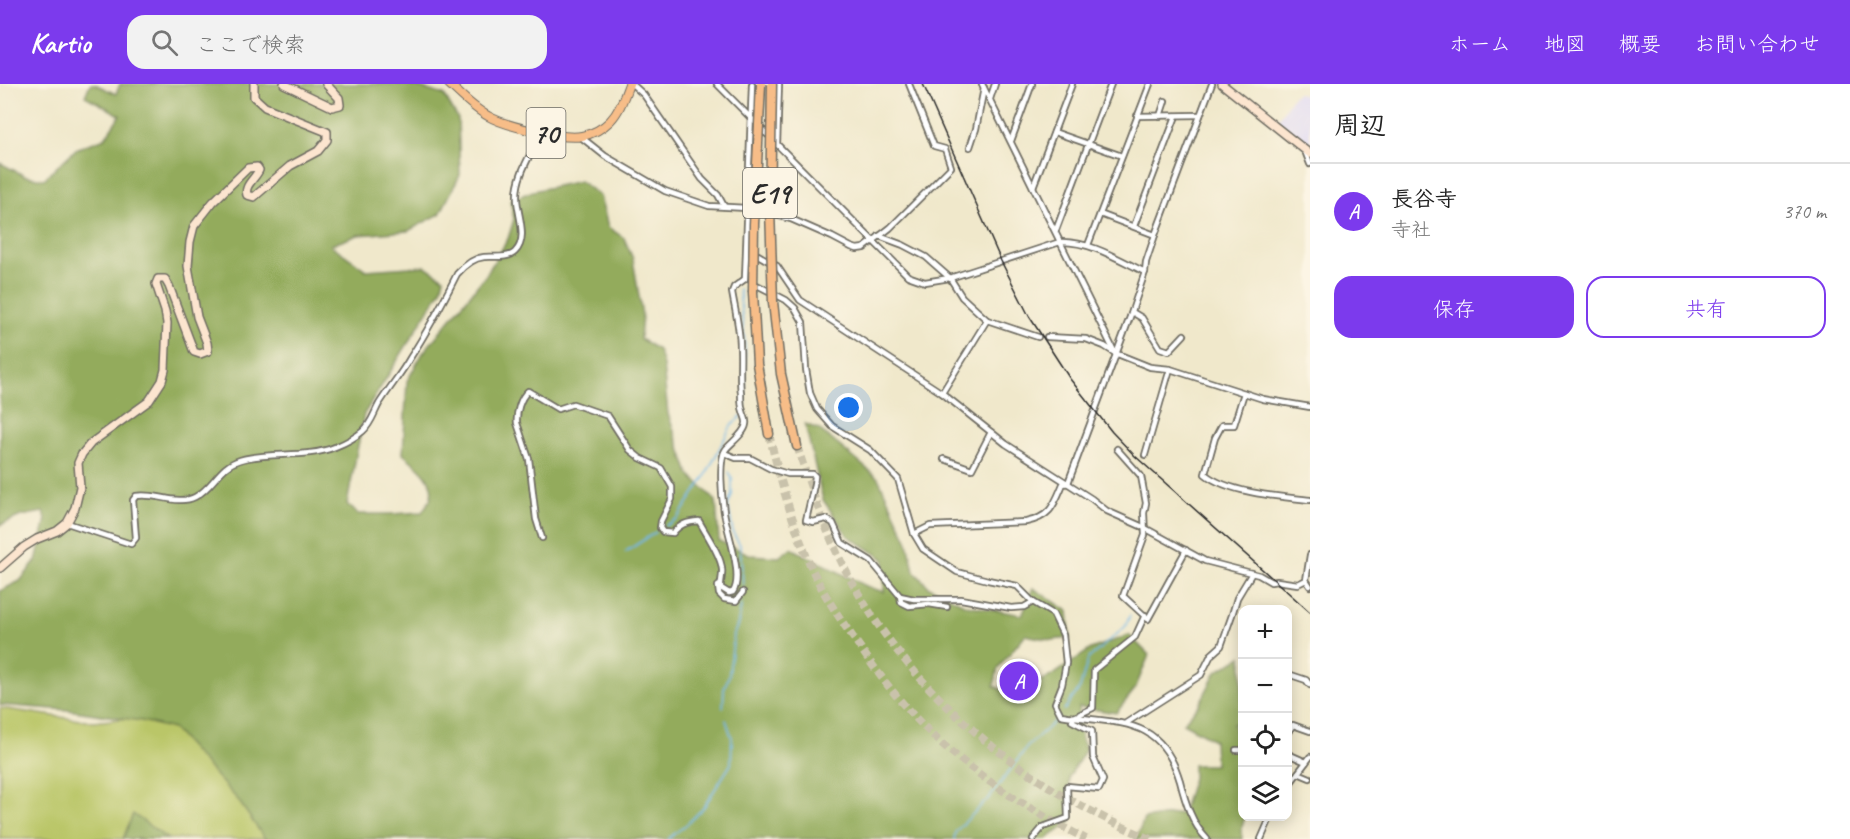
<!DOCTYPE html>
<html lang="ja">
<meta charset="utf-8">
<style>
body{margin:0;font-family:Caveat,"Klee One",sans-serif;background:#f2f2f2;color:#222}
.controls{position:absolute;right:18px;bottom:18px;display:grid;overflow:hidden;border-radius:12px;box-shadow:0 3px 15px #0003}
.controls button{width:54px;height:54px;display:grid;place-items:center;padding:0;border:0;border-bottom:2px solid #e0e0e0;background:#fff;color:#222;font:30px sans-serif}
.you{position:absolute;left:849px;top:324px;width:21px;height:21px;margin:-15px;border:4px solid #fff;border-radius:50%;background:#1a73e8;box-shadow:0 0 0 9px #1a73e833}
.badge{display:grid;place-items:center;width:39px;height:39px;border-radius:50%;background:#7c3aed;color:#fff;font-size:20px;font-weight:700}
.pin{position:absolute;translate:-50% -50%;border:3px solid #fff;box-shadow:0 2px 6px #0006}
.list{margin:0;padding:0;list-style:none}
h2{display:flex;justify-content:space-between;align-items:center;height:78px;margin:0;padding:0 24px;font-size:26px}
h2 small{font-size:20px;font-weight:400;color:#767676}
.list li{display:grid;grid-template-columns:39px 1fr auto;gap:18px;align-items:center;box-sizing:border-box;height:96px;padding:0 24px;border-top:2px solid #e0e0e0}
.list b{display:block;font-size:22px;white-space:nowrap}
.list p{margin:0;font-size:20px;white-space:nowrap;color:#767676}
.list em{font-size:20px;font-style:normal;color:#767676}
.actions{display:flex;gap:12px;padding:18px 24px}
.actions a{flex:1;padding:14px 0;border:2px solid #7c3aed;border-radius:18px;text-align:center;font-size:21px;color:#7c3aed}
.actions .main{background:#7c3aed;color:#fff}
.icon{flex:none;width:33px;height:33px;fill:none;stroke:currentColor;stroke-width:2;stroke-linecap:round;stroke-linejoin:round}
.map{position:relative;flex:none;width:1310px;height:755px;overflow:hidden}
header{display:flex;align-items:center;gap:36px;box-sizing:border-box;height:84px;padding:0 30px;background:#7c3aed;color:#fff}
header strong{font-size:28px}
nav{display:flex;gap:33px;margin-inline-start:auto;font-size:21px}
.search{width:420px;height:54px;background:#f2f2f2;display:flex;align-items:center;gap:15px;box-sizing:border-box;padding:0 21px;border-radius:18px;color:#767676;font-size:22px}
main{display:flex}
aside{flex:1;background:#fff}
.map>svg:first-child{display:block}
</style>
<header>
<strong>Kartio</strong>
<div class="search"><svg class="icon" aria-label="search" viewBox="0 0 24 24"><circle cx="10" cy="10" r="6"/><path d="M15 15l6 6"/></svg>ここで検索</div>
<nav><a>ホーム</a><a>地図</a><a>概要</a><a>お問い合わせ</a></nav>
</header>
<main>
<div class="map">
<svg width="1310" height="755" viewBox="0 0 1310 755">
<rect width="100%" height="100%" fill="#fcf5e5"/>
<filter id="ink" filterUnits="userSpaceOnUse"><feTurbulence type="fractalNoise" baseFrequency=".0167" numOctaves="2"/><feDisplacementMap in="SourceGraphic" scale="12" xChannelSelector="R" yChannelSelector="G"/><feConvolveMatrix kernelMatrix="1 2 1 2 8 2 1 2 1" color-interpolation-filters="sRGB"/></filter>
<filter id="wash" filterUnits="userSpaceOnUse"><feTurbulence type="fractalNoise" baseFrequency=".008" numOctaves="4" result="noise"/><feDisplacementMap in="SourceGraphic" scale="24" xChannelSelector="R" yChannelSelector="G"/><feGaussianBlur stdDeviation="1.35" result="paint"/><feColorMatrix in="noise" values="0 0 0 0 0 0 0 0 0 0 0 0 0 0 0 0 0 1.4 0 .05"/><feComposite in="paint" operator="in"/></filter>
<g filter="url(#wash)">
<rect width="100%" height="100%" fill="#f0e8cb"/>
<path fill="#dbd6f7" d="M 1298,9 L 1310,14 L 1310,65 L 1276,39 L 1293,12 Z"/>
<path fill="#bac668" stroke="#72784a" stroke-width="1.5" d="M 0,624 L 93,638 L 165,630 L 283,755 L 0,755 Z"/>
<g fill="#93ab5c" stroke="#5f6b44" stroke-width="1.5">
<path d="M 90,0 L 95,0 L 116,10 L 120,0 L 407,0 L 444,11 L 458,35 L 460,91 L 440,130 L 408,147 L 358,151 L 331,161 L 366,186 L 425,182 L 444,194 L 441,206 L 364,330 L 347,420 L 358,430 L 392,430 L 422,428 C 424,424 428,420 430,416 C 438,396 416,381 403,370 L 407,297 L 423,269 L 486,191 L 508,155 L 514,135 L 510,116 L 533,107 L 580,97 L 600,112 L 608,143 L 624,154 L 633,175 L 642,231 L 640,255 L 658,266 L 663,281 L 668,330 L 689,390 L 716,417 L 719,457 L 751,471 L 779,473 L 791,464 L 868,503 L 884,508 L 884,475 L 848,452 L 823,416 L 805,340 L 820,346 L 878,394 L 908,458 L 914,487 L 929,503 L 966,521 L 1022,531 L 1033,504 L 1068,527 L 1070,554 L 1051,556 L 1025,551 L 998,584 L 994,602 L 1013,611 L 1053,591 L 1091,565 L 1129,551 L 1149,571 L 1135,605 L 1116,629 L 1079,623 L 1081,654 L 1086,665 L 1069,693 L 1070,739 L 1046,755 L 265,755 L 238,716 L 173,645 L 142,637 L 68,626 L 0,621 L 0,507 L 20,497 L 36,477 L 46,435 L 43,428 L 21,432 L 0,441 L 0,79 L 25,92 L 44,95 L 76,65 L 105,54 L 120,31 L 85,12 Z"/>
<path d="M 1242,572 L 1242,637 L 1233,640 L 1242,671 L 1242,732 L 1245,733 L 1242,743 L 1242,755 L 1136,755 L 1144,735 L 1182,729 L 1193,694 L 1193,681 L 1215,681 L 1214,656 L 1183,639 L 1199,621 L 1216,588 Z"/>
<path d="M 133,730 L 168,755 L 123,755 Z"/>
</g>
<g fill="none" stroke-linecap="round" stroke-linejoin="round">
<g stroke="#72b9ea" stroke-width="1.5">
<path d="M 739,205 L 745,260 L 745,322"/>
<path d="M 729,388 L 732,395 L 732,411 L 728,421 L 733,449 L 740,461 L 743,502"/>
<path d="M 665,442 L 678,434 L 705,393 L 731,342 L 741,332"/>
<path d="M 625,468 L 656,448"/>
<path d="M 723,624 L 724,605 L 729,591 L 734,550 L 738,539 L 742,516"/>
<path d="M 1064,626 L 1080,604 L 1088,575 L 1125,543 L 1130,531"/>
<path d="M 668,755 L 688,739 L 703,724 L 731,680 L 732,654 L 726,636"/>
<path d="M 954,755 L 956,747 L 991,712 L 1027,663 L 1058,634"/>
</g>
</g>
</g>
<g filter="url(#ink)">
<g fill="none" stroke-linecap="round" stroke-linejoin="round">
<g stroke="#c9c2ab" stroke-width="8" stroke-dasharray="8 4" stroke-linecap="butt">
<path d="M 769,350 C 780,396 793,442 812,485 C 824,511 840,535 857,559 C 874,584 892,608 913,631 C 961,683 1023,723 1086,755"/>
<path d="M 797,362 C 813,411 830,461 856,505 C 902,587 976,658 1056,707 C 1086,726 1118,741 1150,755"/>
</g>
<g stroke="#706d63" stroke-width="8">
<g id="street">
<path d="M 632,0 L 644,11 L 702,95 L 718,111 L 724,122"/>
<path d="M 717,0 L 908,192 L 925,198 L 950,194 L 1060,158 C 1090,157 1118,175 1145,188"/>
<path d="M 982,0 L 1115,269"/>
<path d="M 990,15 L 995,0"/>
<path d="M 1137,32 L 1200,31"/>
<path d="M 1160,32 L 1165,17"/>
<path d="M 1054,48 L 1122,72"/>
<path d="M 581,53 L 605,72 L 665,107 L 709,122 L 747,124 L 791,135 L 832,153 L 851,163 L 857,165 L 864,164 L 890,144 L 951,83 L 945,65 L 934,62 L 909,0"/>
<path d="M 1011,57 L 1032,0"/>
<path d="M 777,61 L 779,0"/>
<path d="M 970,63 L 976,45 L 984,4"/>
<path d="M 1305,67 L 1310,80"/>
<path d="M 1033,103 L 1072,0"/>
<path d="M 1100,130 L 1155,151"/>
<path d="M 1134,142 L 1176,32"/>
<path d="M 1056,146 L 1111,0"/>
<path d="M 879,152 L 903,161 L 926,173 L 950,194 L 962,213 L 987,236 L 1038,253"/>
<path d="M 1088,161 L 1150,0"/>
<path d="M 753,168 L 777,182 L 800,216 L 942,309 L 1006,360 L 1092,415 L 1107,427 L 1143,443 L 1205,477 L 1259,491 L 1271,498 L 1277,497 L 1298,500 L 1306,496"/>
<path d="M 753,199 L 786,216 L 795,224 L 803,238 L 806,285 L 810,309 L 817,325 L 832,342 L 870,366 L 898,395 L 914,450 L 923,465 L 957,488 L 988,496 L 1017,502 L 1033,518 L 1053,530 L 1063,551 L 1066,579 L 1062,601 L 1055,619 L 1061,631 C 1117,641 1160,630 1180,697 C 1185,717 1192,740 1207,755"/>
<path d="M 1132,228 L 1142,234 L 1160,264 L 1169,267 L 1184,251"/>
<path d="M 1047,253 L 1086,255 L 1104,262 L 1115,269 L 1150,283 L 1170,285 L 1263,315 L 1310,323"/>
<path d="M 942,309 L 987,236"/>
<path d="M 1244,309 L 1234,341 L 1222,341 L 1215,354 L 1205,390 C 1228,409 1281,413 1310,416"/>
<path d="M 1117,365 L 1141,392 L 1146,419 L 1144,429 L 1145,451 L 1123,512 L 1148,535 L 1186,466"/>
<path d="M 724,369 L 736,374 L 750,374 L 771,385 L 788,390 L 813,390 L 815,392 L 814,401 L 806,436 L 813,438 L 826,435 L 833,439 L 842,459 L 871,477 L 900,512 L 914,515 L 961,515 L 1011,524 L 1024,523 L 1033,518"/>
<path d="M 1145,371 L 1170,285"/>
<path d="M 944,375 L 972,385 L 991,348"/>
<path d="M 1068,399 L 1130,233 L 1145,188 L 1146,178 L 1155,151 L 1212,0"/>
<path d="M 67,439 L 131,460 L 136,454 L 133,416 L 136,412 C 155,408 177,422 195,413 C 213,404 219,382 240,376 C 271,367 305,375 335,363 C 345,359 355,354 363,347 C 371,340 374,329 379,320 C 389,304 401,290 410,274 C 427,248 443,218 457,190 C 464,182 473,174 484,173 C 493,172 508,175 515,168 C 529,154 517,130 517,114 C 516,91 532,69 541,49"/>
<path d="M 914,450 L 930,442 L 1026,438 C 1051,433 1054,421 1063,400 L 1068,399"/>
<path d="M 542,454 L 536,435 L 529,375 L 517,339 C 516,329 520,314 528,307 L 558,325 L 573,320 L 608,332 L 630,366 L 640,374 L 661,384 L 672,403 L 672,415 L 661,437 L 660,444 L 663,448 L 673,449 C 680,440 687,438 699,437 C 706,450 721,471 722,485 C 723,492 720,497 721,504 L 729,509 L 733,508 C 744,492 727,448 724,428 C 722,414 718,375 726,365 C 732,358 745,349 746,340 C 747,335 744,332 743,327 C 741,322 741,315 741,309 C 739,293 741,278 740,263 C 740,245 735,226 732,208 L 734,203 L 745,195 L 752,0"/>
<path d="M 1310,471 L 1306,496 L 1310,502"/>
<path d="M 720,501 L 718,502 L 719,510 L 724,515 L 736,517 L 743,508"/>
<path d="M 900,512 L 901,518 L 909,522 L 929,520 L 947,523"/>
<path d="M 1288,590 L 1306,596 L 1310,601"/>
<path d="M 1126,639 L 1201,591 L 1211,571 L 1221,562 L 1232,531 L 1237,514 L 1252,489"/>
<path d="M 1288,648 L 1293,641 L 1310,647"/>
<path d="M 1236,666 L 1242,666"/>
<path d="M 1288,670 L 1306,678"/>
<path d="M 1298,689 L 1310,694"/>
<path d="M 1288,702 L 1310,673"/>
<path d="M 1033,755 L 1043,743 L 1068,734 L 1067,702 L 1099,705 L 1103,696 L 1093,673 L 1092,647 L 1072,637 L 1074,633 L 1093,624 L 1094,586 L 1135,553 L 1145,531"/>
<path d="M 1261,755 L 1271,732"/>
</g>
</g>
<g stroke="#706d63" stroke-width="10">
<g id="secondary">
<path d="M 284,0 L 332,23 L 340,21 L 339,14 L 326,0"/>
<path d="M 1222,0 L 1310,70"/>
<path d="M 0,484 L 24,463 L 37,455 L 57,447 L 67,439 L 75,424 L 80,403 L 78,379 L 82,370 L 91,359 L 149,317 L 162,297 L 165,286 L 167,239 L 165,227 L 156,200 L 158,195 L 165,195 L 169,202 L 194,268 L 200,270 L 208,267 L 207,259 L 197,233 L 188,182 L 190,158 L 194,142 L 213,118 L 248,84 L 257,83 L 259,86 C 255,95 244,101 247,111 L 254,113 L 290,82 L 318,67 L 327,56 L 327,48 L 265,23 L 254,13 L 254,0"/>
</g>
</g>
<g stroke="#706d63" stroke-width="10">
<path id="primary" d="M 449,0 C 461,11 473,24 488,32 C 505,42 564,56 582,52 C 592,50 603,44 610,37 C 620,27 624,13 629,0"/>
</g>
<g stroke="#706d63" stroke-width="11">
<g id="highway">
<path d="M 753,208 L 757,280 L 769,350"/>
<path d="M 773,218 L 781,290 L 797,362"/>
</g>
</g>
<use href="#street" stroke="#fff" stroke-width="4.5"/>
<use href="#secondary" stroke="#fce5cf" stroke-width="7"/>
<use href="#primary" stroke="#f7bd88" stroke-width="8"/>
<use href="#highway" stroke="#f7bd88" stroke-width="8"/>
<path stroke="#2b2b2b" stroke-width="1.5" d="M 923,0 L 1001,177 L 1029,232 L 1070,295 L 1112,348 L 1135,372 L 1310,528"/>
<g stroke="#706d63" stroke-width="11" stroke-linecap="butt">
<g id="highway-bridge">
<path d="M 772,0 L 770,125 L 773,218"/>
<path d="M 753,208 L 754,140 L 761,0"/>
</g>
</g>
<use href="#highway-bridge" stroke="#f7bd88" stroke-width="8"/>
</g>
</g>
<g text-anchor="middle" dominant-baseline="central" stroke-width="6" stroke-linejoin="round" paint-order="stroke">
<g fill="#fcf5e5" stroke="#6a6863" stroke-width="1.5">
<rect x="526.5" y="24" width="39" height="50" rx="4.5"/>
<rect x="743" y="84" width="54" height="50" rx="4.5"/>
</g>
<g font-size="28" font-weight="bold" fill="#2b2b2b">
<text x="546" y="49">70</text>
<text x="770" y="109">E19</text>
</g>
</g>
</svg>
<div class="controls">
<button>+</button>
<button>−</button>
<button><svg class="icon" aria-label="locate" viewBox="0 0 24 24"><circle cx="12" cy="12" r="6"/><path d="M12 2v4M12 18v4M2 12h4M18 12h4"/></svg></button>
<button><svg class="icon" aria-label="layers" viewBox="0 0 24 24"><path d="M12 4l9 5-9 5-9-5zM3 14l9 5 9-5"/></svg></button>
</div>
<div class="you"></div>
<div class="pin badge" style="left:1019px;top:597px">A</div>
</div>
<aside>
<h2>周辺<small></small></h2>
<ul class="list">
<li><span class="badge">A</span><div><b>長谷寺</b><p>寺社</p></div><em>370 m</em></li>
</ul>
<div class="actions"><a class="main">保存</a><a>共有</a></div>
</aside>
</main>
